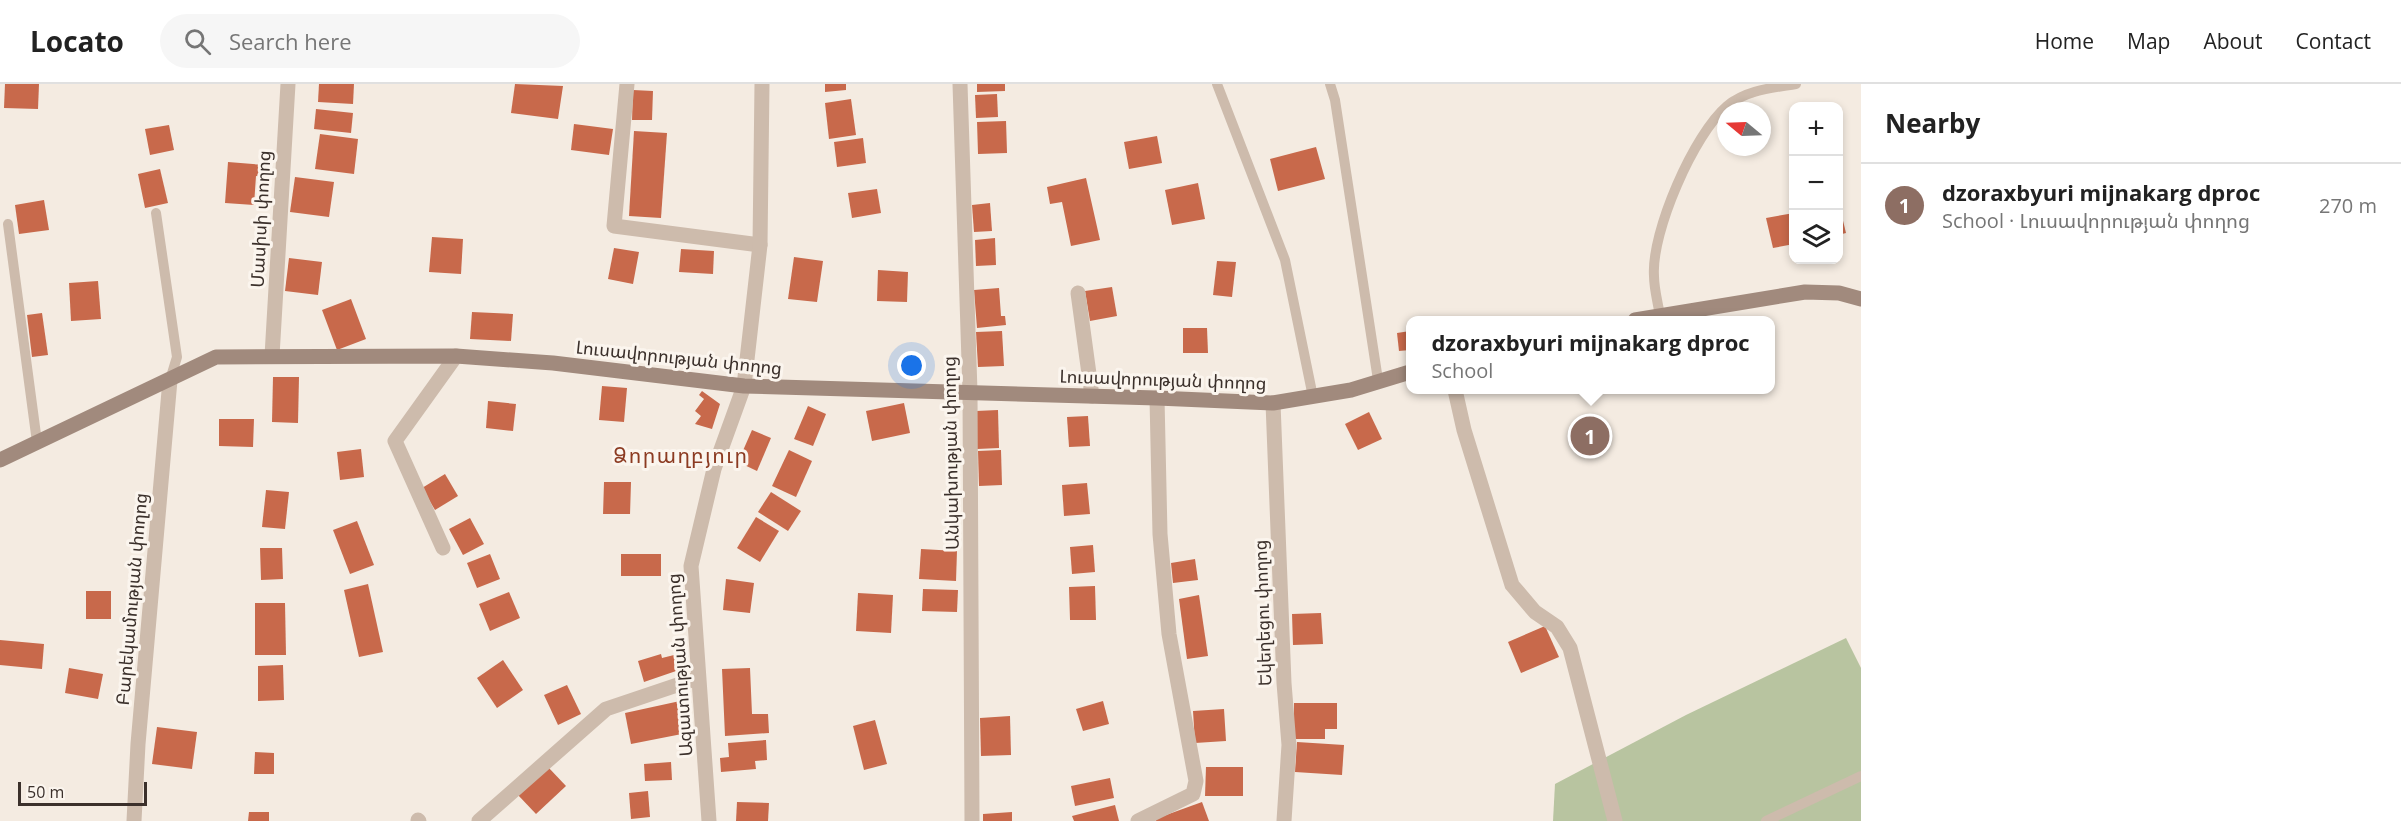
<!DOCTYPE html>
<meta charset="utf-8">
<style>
body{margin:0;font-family:"Open Sans","Noto Sans Armenian",sans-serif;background:#f6f6f6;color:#222}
.controls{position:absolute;right:18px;top:18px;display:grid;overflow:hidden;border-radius:12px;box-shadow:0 3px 9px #0003}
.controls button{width:54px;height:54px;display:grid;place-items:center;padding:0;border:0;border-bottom:2px solid #e0e0e0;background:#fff;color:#222;font:30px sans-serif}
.compass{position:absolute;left:1717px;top:18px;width:54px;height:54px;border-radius:50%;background:#fff;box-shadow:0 3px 9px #0003;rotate:289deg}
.scale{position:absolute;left:18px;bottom:15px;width:129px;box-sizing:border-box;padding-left:6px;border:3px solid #3b302b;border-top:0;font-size:16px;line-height:21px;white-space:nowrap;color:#3b302b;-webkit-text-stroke:4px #fbf5ee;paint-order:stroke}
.you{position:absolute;left:912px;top:282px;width:21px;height:21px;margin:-15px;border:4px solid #fff;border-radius:50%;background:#1a73e8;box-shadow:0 0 0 9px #1a73e833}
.badge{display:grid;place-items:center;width:39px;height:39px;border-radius:50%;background:#d93025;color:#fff;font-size:20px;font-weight:700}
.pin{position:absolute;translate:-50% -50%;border:3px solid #fff;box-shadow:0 2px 6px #0006}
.popup{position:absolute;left:1406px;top:232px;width:369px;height:78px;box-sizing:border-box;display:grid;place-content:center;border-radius:12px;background:#fff;filter:drop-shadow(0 2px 4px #0005);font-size:20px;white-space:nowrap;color:#767676}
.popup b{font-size:22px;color:#222}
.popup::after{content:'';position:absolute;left:50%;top:100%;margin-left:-12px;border:12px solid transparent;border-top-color:#fff}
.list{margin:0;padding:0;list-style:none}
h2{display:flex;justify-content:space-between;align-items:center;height:78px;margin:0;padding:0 24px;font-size:26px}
h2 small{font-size:20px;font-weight:400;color:#767676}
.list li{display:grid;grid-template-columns:39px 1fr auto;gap:18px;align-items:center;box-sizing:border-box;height:84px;padding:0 24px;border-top:2px solid #e0e0e0}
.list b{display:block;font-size:22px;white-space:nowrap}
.list p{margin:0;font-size:20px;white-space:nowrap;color:#767676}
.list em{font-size:20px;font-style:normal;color:#767676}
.icon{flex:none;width:33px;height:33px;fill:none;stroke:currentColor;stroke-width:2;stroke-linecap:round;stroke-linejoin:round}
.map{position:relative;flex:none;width:1861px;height:737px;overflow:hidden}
header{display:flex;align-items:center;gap:36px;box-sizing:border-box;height:84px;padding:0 30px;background:#fff;border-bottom:2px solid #e0e0e0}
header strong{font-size:28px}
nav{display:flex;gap:33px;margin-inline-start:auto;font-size:21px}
.search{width:420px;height:54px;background:#f6f6f6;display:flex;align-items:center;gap:15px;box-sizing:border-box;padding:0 21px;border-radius:33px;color:#767676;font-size:22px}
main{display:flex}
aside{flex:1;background:#fff}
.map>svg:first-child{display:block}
</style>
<header>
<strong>Locato</strong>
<div class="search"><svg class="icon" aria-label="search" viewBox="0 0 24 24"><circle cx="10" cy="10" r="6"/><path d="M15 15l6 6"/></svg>Search here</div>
<nav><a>Home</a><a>Map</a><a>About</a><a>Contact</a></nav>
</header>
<main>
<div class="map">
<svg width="1861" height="737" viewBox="0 0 1861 737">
<rect width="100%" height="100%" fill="#f4ebe1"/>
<path fill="#b8c4a0" d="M 1846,554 L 1861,584 L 1861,737 L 1553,737 L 1555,700 L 1686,631 Z"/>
<g fill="#c8694b">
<path d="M 5,0 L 39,0 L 38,25 L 4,24 Z"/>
<path d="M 319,0 L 354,0 L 353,20 L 318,18 Z"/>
<path d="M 515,0 L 563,2 L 558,35 L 511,29 Z"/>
<path d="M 825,0 L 846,0 L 846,6 L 825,8 Z"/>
<path d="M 977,0 L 1005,0 L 1005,7 L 977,8 Z"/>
<path d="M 633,6 L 653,7 L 652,36 L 632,36 Z"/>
<path d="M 997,10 L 998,33 L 976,34 L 975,11 Z"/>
<path d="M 851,15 L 856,51 L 829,55 L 825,19 Z"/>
<path d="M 316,25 L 353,29 L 351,49 L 314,45 Z"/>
<path d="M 1006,37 L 1007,69 L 978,70 L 977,38 Z"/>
<path d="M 574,40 L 613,45 L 609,71 L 571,66 Z"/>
<path d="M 169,41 L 174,66 L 150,71 L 145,45 Z"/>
<path d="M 634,47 L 667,49 L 661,134 L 629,132 Z"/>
<path d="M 320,50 L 358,55 L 354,90 L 315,85 Z"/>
<path d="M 1157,52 L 1162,79 L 1129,85 L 1124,58 Z"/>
<path d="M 863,54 L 866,79 L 837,83 L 834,58 Z"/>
<path d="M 1316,63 L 1325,95 L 1278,107 L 1270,75 Z"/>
<path d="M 228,78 L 264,81 L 263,93 L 256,92 L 254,121 L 225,119 Z"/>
<path d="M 160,85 L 168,119 L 145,124 L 138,90 Z"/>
<path d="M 295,93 L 334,98 L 329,133 L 290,128 Z"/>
<path d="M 1086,94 L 1100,156 L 1071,162 L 1062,118 L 1050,120 L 1047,103 Z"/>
<path d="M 1198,99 L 1205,135 L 1172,141 L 1165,106 Z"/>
<path d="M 877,105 L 881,129 L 852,134 L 848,109 Z"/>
<path d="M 44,116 L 49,146 L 19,150 L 15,121 Z"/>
<path d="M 1838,116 L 1846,149 L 1838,151 Z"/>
<path d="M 990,119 L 992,147 L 974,148 L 972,121 Z"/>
<path d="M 1794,129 L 1794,160 L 1773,164 L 1766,134 Z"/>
<path d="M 432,153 L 463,155 L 461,190 L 429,188 Z"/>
<path d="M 995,154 L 996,181 L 976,182 L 975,156 Z"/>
<path d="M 614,164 L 639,168 L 633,200 L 608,195 Z"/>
<path d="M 681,165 L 714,167 L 713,190 L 679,188 Z"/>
<path d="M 794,173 L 823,177 L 817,218 L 788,215 Z"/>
<path d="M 289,174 L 322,178 L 318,211 L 285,207 Z"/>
<path d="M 1217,177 L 1236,178 L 1232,213 L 1213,211 Z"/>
<path d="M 878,186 L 908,188 L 907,218 L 877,217 Z"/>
<path d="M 98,197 L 101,235 L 71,237 L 69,199 Z"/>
<path d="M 1112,203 L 1117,232 L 1090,237 L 1085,207 Z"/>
<path d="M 999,204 L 1001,232 L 1005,232 L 1006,241 L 977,244 L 974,206 Z"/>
<path d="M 351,215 L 366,255 L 337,266 L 322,226 Z"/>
<path d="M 472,228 L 513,230 L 511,257 L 470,255 Z"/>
<path d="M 42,229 L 48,271 L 32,273 L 27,231 Z"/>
<path d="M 1183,244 L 1207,244 L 1208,269 L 1183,269 Z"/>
<path d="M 1002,247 L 1004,282 L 978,283 L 976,248 Z"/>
<path d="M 1410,247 L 1410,266 L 1399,267 L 1397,249 Z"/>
<path d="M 273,293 L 299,293 L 298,339 L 272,338 Z"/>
<path d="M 602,302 L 627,304 L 624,338 L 599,336 Z"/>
<path d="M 702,307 L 720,320 L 712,345 L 695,340 L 701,332 L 695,327 L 704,315 L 699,311 Z"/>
<path d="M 488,317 L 516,320 L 513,347 L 486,344 Z"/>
<path d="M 904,319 L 910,349 L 872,357 L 866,327 Z"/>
<path d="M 808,322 L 826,330 L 813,362 L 794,355 Z"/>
<path d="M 998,326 L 999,364 L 977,365 L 976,327 Z"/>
<path d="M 1369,328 L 1382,355 L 1358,366 L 1345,340 Z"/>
<path d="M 1088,332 L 1090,362 L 1069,363 L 1067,333 Z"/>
<path d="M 219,335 L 254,335 L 253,363 L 219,362 Z"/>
<path d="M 752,346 L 771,354 L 757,387 L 738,378 Z"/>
<path d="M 361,365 L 364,393 L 340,396 L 337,368 Z"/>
<path d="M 789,366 L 812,377 L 796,413 L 772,402 Z"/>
<path d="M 1001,366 L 1002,401 L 979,402 L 978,367 Z"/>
<path d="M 445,390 L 458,412 L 435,426 L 422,404 Z"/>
<path d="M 604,398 L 631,398 L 630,430 L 603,430 Z"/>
<path d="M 1087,399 L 1090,430 L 1064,432 L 1062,401 Z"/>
<path d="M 266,406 L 289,408 L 285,445 L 262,443 Z"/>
<path d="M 771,408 L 801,427 L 788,447 L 758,428 Z"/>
<path d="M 756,433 L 779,447 L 760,478 L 737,464 Z"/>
<path d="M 470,434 L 484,460 L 463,471 L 449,445 Z"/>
<path d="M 357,437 L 374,481 L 350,490 L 333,446 Z"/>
<path d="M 1093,461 L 1095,488 L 1072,490 L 1070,463 Z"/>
<path d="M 260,464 L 282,464 L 283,495 L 261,496 Z"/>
<path d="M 921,465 L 957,467 L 956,497 L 919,495 Z"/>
<path d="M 490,470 L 500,495 L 477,504 L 467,479 Z"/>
<rect x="621" y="470" width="40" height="22"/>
<path d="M 1195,475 L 1198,496 L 1173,499 L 1171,479 Z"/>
<path d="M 726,495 L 754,499 L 750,529 L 723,526 Z"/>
<path d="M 368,500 L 383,568 L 359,573 L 344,506 Z"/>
<path d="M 1095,502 L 1096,536 L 1070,536 L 1069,503 Z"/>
<path d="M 923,505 L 958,506 L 957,528 L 922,527 Z"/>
<rect x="86" y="507" width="25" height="28"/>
<path d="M 509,508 L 520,534 L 490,547 L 479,520 Z"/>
<path d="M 858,509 L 893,511 L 891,549 L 856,547 Z"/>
<path d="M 1199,511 L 1208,572 L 1187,575 L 1179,515 Z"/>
<path d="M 255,519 L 285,519 L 286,571 L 255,571 Z"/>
<path d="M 1321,529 L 1323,560 L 1293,561 L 1292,530 Z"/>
<path d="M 1545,542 L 1559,573 L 1521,589 L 1508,558 Z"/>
<path d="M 0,556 L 44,560 L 42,585 L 0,581 Z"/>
<path d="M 661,570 L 662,574 L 674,571 L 679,586 L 644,598 L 638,577 Z"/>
<path d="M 503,576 L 523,606 L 497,624 L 477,594 Z"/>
<path d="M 283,581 L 284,616 L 258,617 L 258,582 Z"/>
<path d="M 69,584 L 103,590 L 98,615 L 65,609 Z"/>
<path d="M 750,584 L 752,630 L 768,630 L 769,649 L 725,652 L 722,585 Z"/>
<path d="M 567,601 L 581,630 L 558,641 L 544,611 Z"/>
<path d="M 680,617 L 687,649 L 631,660 L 625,629 Z"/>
<path d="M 1103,617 L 1109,640 L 1083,647 L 1076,625 Z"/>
<path d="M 1294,619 L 1337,619 L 1337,645 L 1325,645 L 1325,655 L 1294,655 Z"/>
<path d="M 1224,625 L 1226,657 L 1195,659 L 1193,627 Z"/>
<path d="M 1010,632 L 1011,671 L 981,672 L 980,634 Z"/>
<path d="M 875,636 L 887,680 L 864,686 L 853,642 Z"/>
<path d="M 157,643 L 197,648 L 192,685 L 152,680 Z"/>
<path d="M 766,656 L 767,676 L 755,677 L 756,685 L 721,688 L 720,674 L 729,673 L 728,659 Z"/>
<path d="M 1297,658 L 1344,661 L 1342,691 L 1295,688 Z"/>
<path d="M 255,668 L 274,669 L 274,690 L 254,690 Z"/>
<path d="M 671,678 L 672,696 L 645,697 L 644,680 Z"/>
<path d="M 548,683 L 566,702 L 536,730 L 518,711 Z"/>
<path d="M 1206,683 L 1243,683 L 1243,712 L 1205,712 Z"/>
<path d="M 1110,694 L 1114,714 L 1075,722 L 1071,702 Z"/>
<path d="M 648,707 L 650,733 L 631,735 L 629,709 Z"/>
<path d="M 737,718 L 769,719 L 768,737 L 736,737 Z"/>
<path d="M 1202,718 L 1209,737 L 1156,737 L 1155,735 Z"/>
<path d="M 1115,721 L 1119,737 L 1074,737 L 1072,732 Z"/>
<path d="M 249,728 L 269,728 L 269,737 L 248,737 Z"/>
<path d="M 1012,728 L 1012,737 L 983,737 L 983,730 Z"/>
</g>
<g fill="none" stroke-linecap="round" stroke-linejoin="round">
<g stroke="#cdbbac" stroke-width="10">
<path d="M 1217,0 L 1285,176 L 1313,313"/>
<path d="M 1330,0 L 1335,16 L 1378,296"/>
<path d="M 156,129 L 177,273 L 170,296"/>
<path d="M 8,140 L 37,358"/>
<path d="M 1660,232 C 1658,219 1654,205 1654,192 C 1651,148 1694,50 1727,22 C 1746,6 1772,4 1796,0"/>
<path d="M 1766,737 L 1861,692"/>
</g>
<g stroke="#cdbbac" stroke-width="15">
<path d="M 627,0 L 614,142 L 760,161"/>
<path d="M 960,0 L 970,308 L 972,737"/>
<path d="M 1078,209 L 1092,312"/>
<path d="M 272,272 L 288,0"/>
<path d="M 1455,306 L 1464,346 L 1512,501 L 1535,528 L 1557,543 L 1570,564 L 1615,737"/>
<path d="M 1273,319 L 1284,599 L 1289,661 L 1284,737"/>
<path d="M 443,464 L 395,357 L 456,272"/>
<path d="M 418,736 L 419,737"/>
<path d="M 479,737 L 606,625 L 698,594"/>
<path d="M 1138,737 L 1193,710 L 1196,697 L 1169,550 L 1160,450 L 1157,314"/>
</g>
<g stroke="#cdbbac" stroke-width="15">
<path d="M 134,737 L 138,660 L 170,296"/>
<path d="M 709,737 L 691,482 L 714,385 L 744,302 L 760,161 L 762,0"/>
</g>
<g stroke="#a18a7d" stroke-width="15">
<path d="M 1635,236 L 1805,208 L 1839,209 L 1861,215"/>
<path d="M 0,376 L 216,273 L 456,272 L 553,279 L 744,302 L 1157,314 L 1273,319 L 1351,306 L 1410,288"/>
</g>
</g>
<g text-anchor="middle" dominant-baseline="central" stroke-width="6" stroke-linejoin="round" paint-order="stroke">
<g font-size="18" fill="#3b302b" stroke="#fbf5ee">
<text transform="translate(260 135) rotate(-87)">Մասիսի փողոց</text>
<text transform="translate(679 273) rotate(6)">Լուսավորության փողոց</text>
<text transform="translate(1163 295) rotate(2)">Լուսավորության փողոց</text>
<text transform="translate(950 369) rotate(-91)">Անկախության փողոց</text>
<text transform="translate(131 515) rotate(-85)">Բարեկամության փողոց</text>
<text transform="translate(1262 529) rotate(-92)">Եկեղեցու փողոց</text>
<text transform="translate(679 581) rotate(-94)">Ազատության փողոց</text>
</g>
<g font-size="21" letter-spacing="1.5" fill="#8c3b22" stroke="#fbf5ee">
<text x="681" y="371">Ձորաղբյուր</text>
</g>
</g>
</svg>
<div class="controls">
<button>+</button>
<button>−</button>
<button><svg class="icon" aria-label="layers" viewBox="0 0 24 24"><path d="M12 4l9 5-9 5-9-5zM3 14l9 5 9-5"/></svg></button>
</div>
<svg class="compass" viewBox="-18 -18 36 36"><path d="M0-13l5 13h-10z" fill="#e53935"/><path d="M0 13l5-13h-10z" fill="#767676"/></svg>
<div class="scale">50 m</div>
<div class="you"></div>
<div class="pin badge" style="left:1590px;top:352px;background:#8d6e63">1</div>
<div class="popup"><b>dzoraxbyuri mijnakarg dproc</b>School</div>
</div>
<aside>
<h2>Nearby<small></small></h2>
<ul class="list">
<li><span class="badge" style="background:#8d6e63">1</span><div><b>dzoraxbyuri mijnakarg dproc</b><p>School · Լուսավորության փողոց</p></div><em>270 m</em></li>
</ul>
</aside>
</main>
